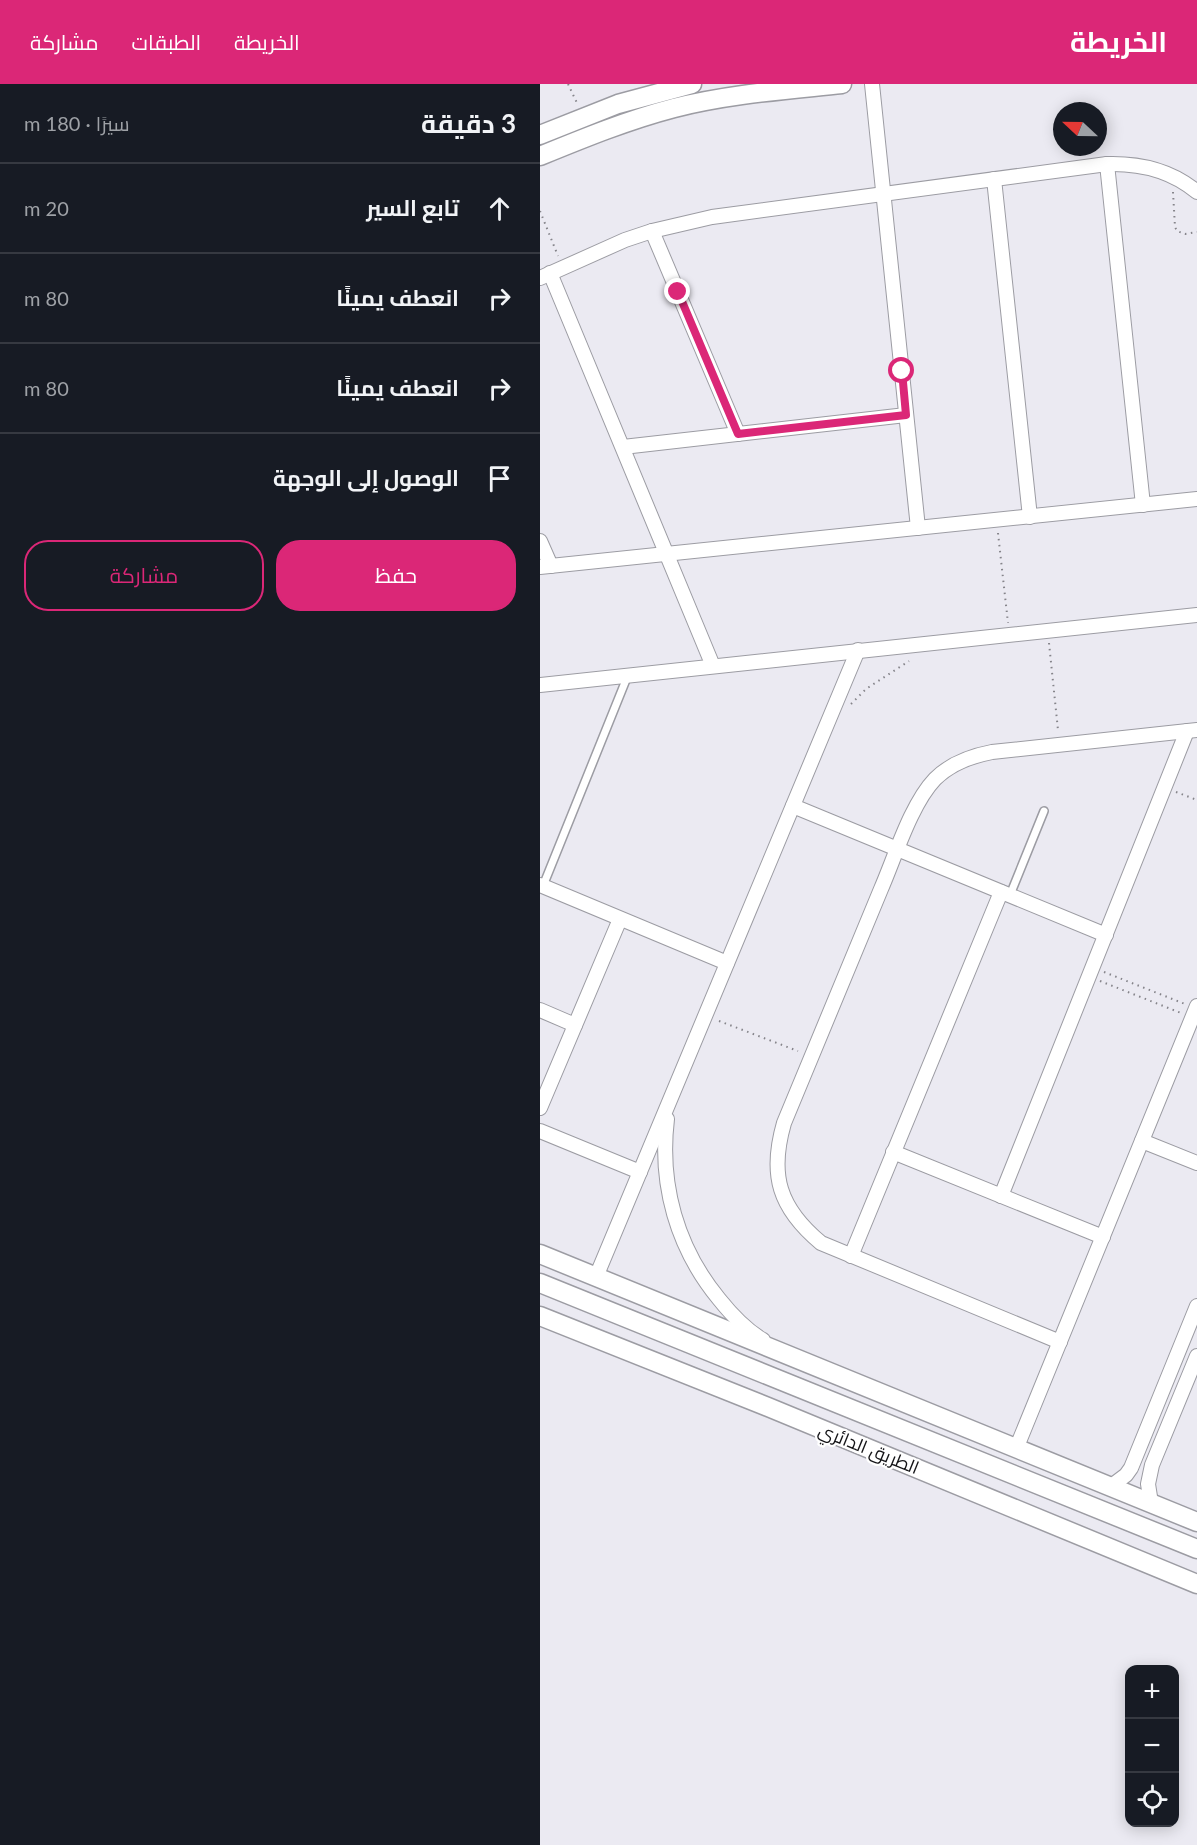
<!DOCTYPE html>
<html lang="ar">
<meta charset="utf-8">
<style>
body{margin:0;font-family:Lato,Cairo,sans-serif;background:#242831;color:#f1f3f6;direction:rtl}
.controls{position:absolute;right:18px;bottom:18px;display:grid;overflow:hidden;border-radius:12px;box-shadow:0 3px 15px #0003}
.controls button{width:54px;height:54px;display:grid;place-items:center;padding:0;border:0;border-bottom:2px solid #363941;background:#171b24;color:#f1f3f6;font:30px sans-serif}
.compass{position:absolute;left:513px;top:18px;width:54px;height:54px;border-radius:50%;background:#171b24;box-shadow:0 3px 15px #0003;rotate:292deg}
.stop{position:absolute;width:18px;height:18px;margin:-14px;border:4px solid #db2777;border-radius:50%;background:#fff}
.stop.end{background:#db2777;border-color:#fff;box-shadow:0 2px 6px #0008}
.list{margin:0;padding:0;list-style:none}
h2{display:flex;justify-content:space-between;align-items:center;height:78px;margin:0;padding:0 24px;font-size:26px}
h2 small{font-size:20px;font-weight:400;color:#9ea1a6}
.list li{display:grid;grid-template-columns:39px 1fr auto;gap:18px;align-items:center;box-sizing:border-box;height:90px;padding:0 24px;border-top:2px solid #363941}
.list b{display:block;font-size:22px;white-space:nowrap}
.list em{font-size:20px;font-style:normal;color:#9ea1a6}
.actions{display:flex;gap:12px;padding:18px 24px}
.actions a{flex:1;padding:14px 0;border:2px solid #db2777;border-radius:24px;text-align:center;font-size:21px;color:#db2777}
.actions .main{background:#db2777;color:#fff}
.icon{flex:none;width:33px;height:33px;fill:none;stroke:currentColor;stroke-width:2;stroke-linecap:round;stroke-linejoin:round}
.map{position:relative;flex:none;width:657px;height:1761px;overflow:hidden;direction:ltr}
header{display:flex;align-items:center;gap:36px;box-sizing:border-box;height:84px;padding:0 30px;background:#db2777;color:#fff}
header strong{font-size:28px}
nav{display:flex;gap:33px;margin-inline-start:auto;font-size:21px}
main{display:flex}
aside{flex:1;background:#171b24}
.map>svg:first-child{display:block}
</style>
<header>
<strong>الخريطة</strong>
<nav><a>الخريطة</a><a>الطبقات</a><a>مشاركة</a></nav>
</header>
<main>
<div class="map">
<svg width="657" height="1761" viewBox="0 0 657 1761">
<rect width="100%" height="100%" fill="#ebeaf2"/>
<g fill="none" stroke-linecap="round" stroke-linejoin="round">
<g stroke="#9c9ca3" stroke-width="10">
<g id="lane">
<path d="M 3,802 L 88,591"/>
<path d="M 470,811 L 504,727"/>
</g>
</g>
<g stroke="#9c9ca3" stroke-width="16">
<g id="street">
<path d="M 332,0 L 378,444"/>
<path d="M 567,80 L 603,421"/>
<path d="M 454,95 L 490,433"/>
<path d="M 112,147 L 198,350"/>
<path d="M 10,189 L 173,582"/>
<path d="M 0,194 L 85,156 L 112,147 L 172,133 L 567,80 C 601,79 631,86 657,108"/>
<path d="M 83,363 L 366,331"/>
<path d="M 0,457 L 11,482"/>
<path d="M 0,483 L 657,415"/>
<path d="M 0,601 L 657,531"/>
<path d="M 253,722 L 566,851"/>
<path d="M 0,801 L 187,879"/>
<path d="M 0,926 L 35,941"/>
<path d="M 0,1024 L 80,835"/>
<path d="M 127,1035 C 119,1101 137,1164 179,1215 C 191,1230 206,1246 223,1256"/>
<path d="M 0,1047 L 100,1088"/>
<path d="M 602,1057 L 657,1079"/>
<path d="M 353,1068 L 563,1153"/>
<path d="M 461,1112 L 647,647"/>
<path d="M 311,1172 L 461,808"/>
<path d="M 56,1193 L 318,566"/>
<path d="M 520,1258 L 281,1159 C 239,1124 229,1091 244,1039 C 276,961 308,883 341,805 C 355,773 371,720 395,695 C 411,679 431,672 452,668 L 657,646"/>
<path d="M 476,1365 L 657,922"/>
<path d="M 570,1403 L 586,1391 L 591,1384 L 657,1222"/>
<path d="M 611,1419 L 608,1400 L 612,1381 L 657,1272"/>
</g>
</g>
<g stroke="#9c9ca3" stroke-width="21">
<g id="secondary">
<path d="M 0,51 L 78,20 L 152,0"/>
<path d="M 0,72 C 44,54 88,36 134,24 C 189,10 246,6 302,0"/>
<path d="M 0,1170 L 657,1438"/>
<path d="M 0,1199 L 657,1465"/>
<path d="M 0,1232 L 228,1323 L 657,1500"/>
</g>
</g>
<g stroke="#85848a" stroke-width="2" stroke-dasharray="1.5 4.5" stroke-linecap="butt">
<path d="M 28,0 L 37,19"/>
<path d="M 633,108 L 635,143 L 637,147 L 645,150 L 657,148"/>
<path d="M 0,127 L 18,172"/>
<path d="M 458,449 L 468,539"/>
<path d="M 509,559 L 518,646"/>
<path d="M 311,620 L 326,605 L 369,577"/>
<path d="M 636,708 L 657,716"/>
<path d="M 564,888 L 645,920"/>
<path d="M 560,897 L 641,929"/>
<path d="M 179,937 L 258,967"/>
</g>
<use href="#lane" stroke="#fff" stroke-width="7"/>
<use href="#street" stroke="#fff" stroke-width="14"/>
<use href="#secondary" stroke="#fff" stroke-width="18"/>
</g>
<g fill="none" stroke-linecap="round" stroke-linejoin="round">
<path stroke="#db2777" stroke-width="8" d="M 138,208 L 198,350 L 366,331 L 362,287"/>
</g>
<g text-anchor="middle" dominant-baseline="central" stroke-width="4.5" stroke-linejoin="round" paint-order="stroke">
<g font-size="18" fill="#131316" stroke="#fff">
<text transform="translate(329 1364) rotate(22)">الطريق الدائري</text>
</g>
</g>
</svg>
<div class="controls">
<button>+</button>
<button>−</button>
<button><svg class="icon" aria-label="locate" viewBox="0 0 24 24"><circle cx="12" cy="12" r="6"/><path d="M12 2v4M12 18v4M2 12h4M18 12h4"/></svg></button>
</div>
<svg class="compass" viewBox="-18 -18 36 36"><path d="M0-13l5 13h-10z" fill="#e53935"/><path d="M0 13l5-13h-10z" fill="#9ea1a6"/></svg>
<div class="stop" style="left:362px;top:287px"></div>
<div class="stop end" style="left:138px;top:208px"></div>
</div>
<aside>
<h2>3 دقيقة<small>سيرًا · 180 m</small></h2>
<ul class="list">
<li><svg class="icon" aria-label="ahead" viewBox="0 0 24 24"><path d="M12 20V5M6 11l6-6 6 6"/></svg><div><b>تابع السير</b></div><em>20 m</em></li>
<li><svg class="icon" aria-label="right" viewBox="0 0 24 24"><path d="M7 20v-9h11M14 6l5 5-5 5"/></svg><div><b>انعطف يمينًا</b></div><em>80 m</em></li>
<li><svg class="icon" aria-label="right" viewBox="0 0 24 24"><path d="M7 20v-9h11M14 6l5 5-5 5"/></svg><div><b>انعطف يمينًا</b></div><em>80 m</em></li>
<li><svg class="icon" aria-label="arrive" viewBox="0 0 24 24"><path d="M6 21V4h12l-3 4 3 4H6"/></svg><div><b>الوصول إلى الوجهة</b></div></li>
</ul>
<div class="actions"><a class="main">حفظ</a><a>مشاركة</a></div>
</aside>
</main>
